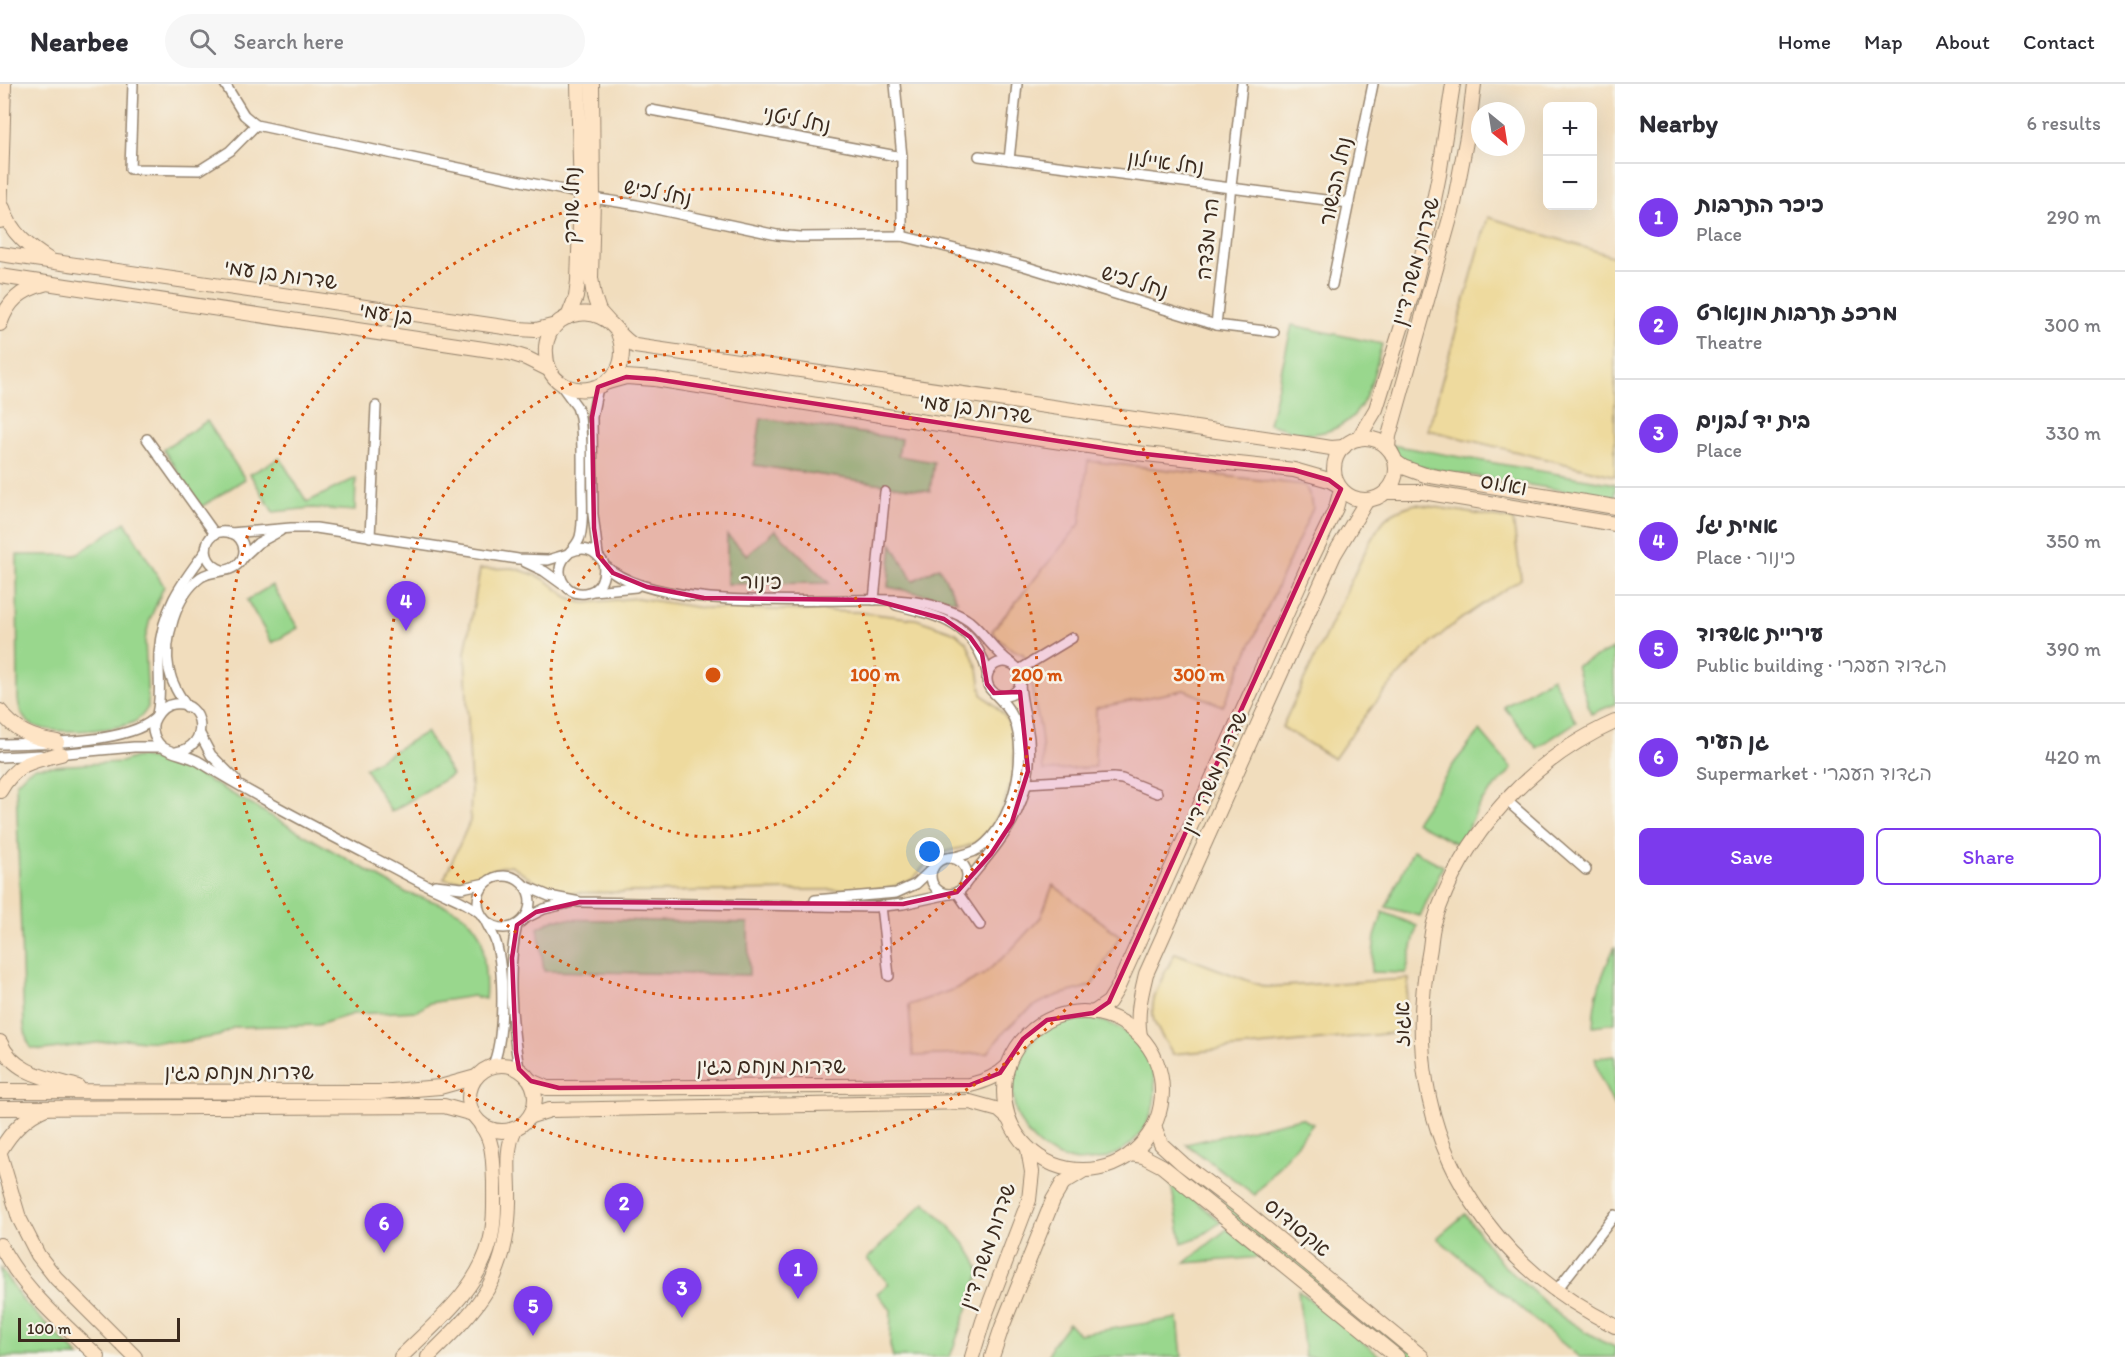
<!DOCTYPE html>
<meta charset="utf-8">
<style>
body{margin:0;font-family:Itim,"Playpen Sans Hebrew",sans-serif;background:#f7f7f7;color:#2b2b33}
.controls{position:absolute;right:18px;top:18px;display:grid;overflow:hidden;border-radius:9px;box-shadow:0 6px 24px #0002}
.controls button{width:54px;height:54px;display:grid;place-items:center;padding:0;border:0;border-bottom:2px solid #e1e1e2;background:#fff;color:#2b2b33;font:30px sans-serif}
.compass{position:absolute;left:1471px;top:18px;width:54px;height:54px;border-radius:50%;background:#fff;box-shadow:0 6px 24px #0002;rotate:150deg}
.scale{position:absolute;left:18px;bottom:15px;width:162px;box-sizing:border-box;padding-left:6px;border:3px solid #3b2a1e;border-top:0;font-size:16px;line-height:21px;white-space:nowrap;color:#3b2a1e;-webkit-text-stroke:4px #f7f3e8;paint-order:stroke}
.you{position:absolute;left:930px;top:768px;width:21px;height:21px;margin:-15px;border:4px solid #fff;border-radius:50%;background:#1a73e8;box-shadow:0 0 0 9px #1a73e833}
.badge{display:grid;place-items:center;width:39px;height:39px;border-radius:50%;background:#7c3aed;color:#fff;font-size:20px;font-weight:700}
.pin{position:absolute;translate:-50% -50px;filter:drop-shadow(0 2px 3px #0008)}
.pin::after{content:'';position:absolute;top:32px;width:21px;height:18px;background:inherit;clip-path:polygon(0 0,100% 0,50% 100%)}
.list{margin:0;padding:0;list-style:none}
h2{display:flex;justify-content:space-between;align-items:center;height:78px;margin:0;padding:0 24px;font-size:26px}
h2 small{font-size:20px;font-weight:400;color:#7c7c81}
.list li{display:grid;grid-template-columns:39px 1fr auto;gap:18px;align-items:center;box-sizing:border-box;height:108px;padding:0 24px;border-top:2px solid #e1e1e2}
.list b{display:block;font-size:22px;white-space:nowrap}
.list p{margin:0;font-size:20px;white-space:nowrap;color:#7c7c81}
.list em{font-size:20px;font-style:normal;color:#7c7c81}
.actions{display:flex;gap:12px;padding:18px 24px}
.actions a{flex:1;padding:14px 0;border:2px solid #7c3aed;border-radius:9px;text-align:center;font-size:21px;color:#7c3aed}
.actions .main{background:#7c3aed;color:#fff}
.icon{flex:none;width:33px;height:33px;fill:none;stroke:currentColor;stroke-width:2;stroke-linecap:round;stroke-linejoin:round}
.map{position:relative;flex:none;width:1615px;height:1273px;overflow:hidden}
header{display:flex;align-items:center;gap:36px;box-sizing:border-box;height:84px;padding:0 30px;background:#fff;border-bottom:2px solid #e1e1e2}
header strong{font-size:28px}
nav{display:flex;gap:33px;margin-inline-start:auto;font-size:21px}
.search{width:420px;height:54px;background:#f7f7f7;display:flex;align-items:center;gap:15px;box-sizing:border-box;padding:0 21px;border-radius:33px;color:#7c7c81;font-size:22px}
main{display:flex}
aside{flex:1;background:#fff}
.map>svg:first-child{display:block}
</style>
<header>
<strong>Nearbee</strong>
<div class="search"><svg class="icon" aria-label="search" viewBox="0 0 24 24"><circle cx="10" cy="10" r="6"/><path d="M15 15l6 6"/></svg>Search here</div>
<nav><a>Home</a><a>Map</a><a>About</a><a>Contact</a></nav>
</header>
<main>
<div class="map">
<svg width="1615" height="1273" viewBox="0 0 1615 1273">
<rect width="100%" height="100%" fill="#f7f3e8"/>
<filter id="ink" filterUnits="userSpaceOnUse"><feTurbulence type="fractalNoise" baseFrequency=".0167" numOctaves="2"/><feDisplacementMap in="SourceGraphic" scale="12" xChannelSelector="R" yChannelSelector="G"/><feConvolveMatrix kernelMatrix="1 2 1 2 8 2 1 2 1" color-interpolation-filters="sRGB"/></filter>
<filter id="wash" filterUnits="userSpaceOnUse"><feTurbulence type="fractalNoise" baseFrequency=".008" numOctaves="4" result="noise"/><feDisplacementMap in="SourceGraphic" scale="24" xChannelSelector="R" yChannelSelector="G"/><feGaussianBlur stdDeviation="1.35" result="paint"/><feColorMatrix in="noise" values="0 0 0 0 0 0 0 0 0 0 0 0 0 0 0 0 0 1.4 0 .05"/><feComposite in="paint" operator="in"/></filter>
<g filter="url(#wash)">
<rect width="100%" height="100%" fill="#f1ddbd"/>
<g fill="#99d78d" stroke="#6a8056" stroke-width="1.5">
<path d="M 1292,241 L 1382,260 C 1371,299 1366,341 1319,349 C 1303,352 1284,344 1269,340 Z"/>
<path d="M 761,334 L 901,355 L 898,372 L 934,378 L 930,407 L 754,381 Z"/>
<path d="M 207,337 L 245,395 L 201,423 L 163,365 Z"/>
<path d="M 1391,361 L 1615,400 L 1615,415 L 1413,382 L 1401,377 Z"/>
<path d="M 280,374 L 307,418 L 356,394 L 355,427 L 312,424 L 273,428 L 250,390 Z"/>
<path d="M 125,438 L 164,502 L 150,535 L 145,556 L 148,623 C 144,630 139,636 132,639 C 112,647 43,653 27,637 C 21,632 19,623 18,616 L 17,471 L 76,471 Z"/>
<path d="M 775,446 L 829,499 L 727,500 L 727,451 L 747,471 Z"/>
<path d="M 892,460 L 913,497 L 939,483 L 957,517 L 888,503 Z"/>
<path d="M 272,501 L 298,544 L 272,559 L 247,516 Z"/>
<path d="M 1613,565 L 1615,620 L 1591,630 L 1576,582 Z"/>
<path d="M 1552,593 L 1576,638 L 1537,664 L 1504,623 Z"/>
<path d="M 1480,647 L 1512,685 L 1482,717 L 1459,761 L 1415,738 L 1455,678 Z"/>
<path d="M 426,648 L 452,691 L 391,728 L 365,684 Z"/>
<path d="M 136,673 C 154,673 167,681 185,683 L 407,809 C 434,818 474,825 482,858 C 484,864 483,871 484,877 C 485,890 487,903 485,915 L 473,912 L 429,919 L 418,927 L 353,930 L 318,941 L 234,943 L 219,952 L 181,958 L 144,957 L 126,955 L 43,966 L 31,964 L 27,956 L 24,942 L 16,699 L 28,687 L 36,683 L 121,678 Z"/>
<path d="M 1413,766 L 1443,782 L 1420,832 L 1386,823 Z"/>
<path d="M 1383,828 L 1417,842 L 1406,889 L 1371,888 L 1375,853 Z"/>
<path d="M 555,835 L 748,839 L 749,891 L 544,887 L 538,844 Z"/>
<path d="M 1615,862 L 1615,939 L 1593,942 C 1594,911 1602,890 1615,862 Z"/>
<circle cx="1084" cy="1006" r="71"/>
<path d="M 1615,972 L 1615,1024 L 1600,993 L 1595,974 Z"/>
<path d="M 1301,1034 L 1313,1040 L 1255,1111 L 1186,1060 Z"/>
<path d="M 1177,1081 L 1421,1273 L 1402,1273 L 1174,1085 Z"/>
<path d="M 1170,1095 L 1221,1138 L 1199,1153 L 1182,1159 Z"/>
<path d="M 925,1118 C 943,1137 974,1163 980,1189 L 950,1273 L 893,1273 L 890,1261 L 891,1226 L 877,1209 L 889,1200 L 867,1175 Z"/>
<path d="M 1465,1130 L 1501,1179 L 1559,1231 L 1601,1257 L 1615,1263 L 1615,1273 L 1579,1273 L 1437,1154 Z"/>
<path d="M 1227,1145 L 1263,1173 L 1185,1179 Z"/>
<path d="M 0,1184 L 24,1218 L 80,1273 L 0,1273 Z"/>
<path d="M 1298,1206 L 1381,1273 L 1305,1273 Z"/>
<path d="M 1178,1234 L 1182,1273 L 1048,1273 L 1052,1261 L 1069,1239 L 1079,1250 Z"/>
</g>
<g fill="#eeda9e" stroke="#94825e" stroke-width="1.5">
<path d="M 1488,133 L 1615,173 L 1615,392 L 1428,346 Z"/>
<path d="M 1088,377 L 1305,401 L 1312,417 L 1313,424 L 1223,622 L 1184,606 L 1096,624 L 1095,683 L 1043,687 C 1042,673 1043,658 1040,644 C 1037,624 1029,608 1033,588 L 1023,570 C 1009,565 1001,559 992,547 L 1080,440 Z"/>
<path d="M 1416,420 L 1513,436 L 1521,495 C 1497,511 1472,526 1449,544 C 1403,581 1367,627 1334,675 L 1282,643 L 1369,459 C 1383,435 1388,427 1416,420 Z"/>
<path d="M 514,484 C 525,488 537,490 547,497 C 560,506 568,517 585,519 L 637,514 L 702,524 L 857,528 L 916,535 L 956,549 L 967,559 L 978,585 L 982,610 C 990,619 1002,625 1007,636 C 1024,671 1008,730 980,755 C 967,767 946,764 934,773 C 925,779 920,789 911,796 C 904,800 893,802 885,805 L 562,809 L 533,796 L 511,781 C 483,784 475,800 444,795 L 470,737 L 471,706 L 465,569 L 480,485 Z"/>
<path d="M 1053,801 L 1120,852 L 1092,901 C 1080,906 1068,908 1056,912 C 1027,922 1005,944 988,969 L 913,972 L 909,921 L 958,904 L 983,891 L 1010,867 L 1041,833 Z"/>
<path d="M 1175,869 L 1265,903 L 1409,895 L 1404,927 L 1405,948 L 1173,970 C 1167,960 1158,948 1154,937 C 1147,915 1166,888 1175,869 Z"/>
</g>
</g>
<g filter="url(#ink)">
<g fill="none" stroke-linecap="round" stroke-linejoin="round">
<g stroke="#96846e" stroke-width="12">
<g id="street">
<path d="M 133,0 L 130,85 L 200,86 L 230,67 L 256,41 L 568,107 L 593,114 L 637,121 L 777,151 L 800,153 L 902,152 L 1024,182 L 1216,241 L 1274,248"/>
<path d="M 225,0 L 244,31 L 256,41"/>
<path d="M 895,0 L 902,73 L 902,152"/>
<path d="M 651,26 L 902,73"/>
<path d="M 979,72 L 1349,119"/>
<path d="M 1009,76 L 1017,0"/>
<path d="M 1332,201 L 1373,0"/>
<path d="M 1216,241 L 1242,0"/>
<path d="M 561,301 L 577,323 L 580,333 C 583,356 582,379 582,402 C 582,419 584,437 580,453 C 576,467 559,472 560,488 C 561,501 572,511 585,509 C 601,507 606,492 603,478 C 594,465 584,462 570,468"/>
<path d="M 147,355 L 215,450"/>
<path d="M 231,449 L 291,444 L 316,444 L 518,475 L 548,476 L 568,470"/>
<path d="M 370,453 L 376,322"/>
<path d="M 598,471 L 593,430 L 592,333 L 598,303"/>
<path d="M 243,473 L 258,459 L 280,447"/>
<path d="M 525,478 L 544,487 L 562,500"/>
<path d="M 604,481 C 650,524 787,516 849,516 C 876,516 905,514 931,521 C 944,525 958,529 969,537 C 985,550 993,566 1011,579"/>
<path d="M 593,507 L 636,503"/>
<path d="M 874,516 L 885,408"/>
<path d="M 896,521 C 940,532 975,540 987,588"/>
<circle cx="1004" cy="595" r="17"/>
<path d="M 1019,586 L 1072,554"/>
<path d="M 187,623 C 179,611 172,600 169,586 C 163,556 176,511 201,493 C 213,485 230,490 239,479 C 249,468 243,450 227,448 C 204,444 197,478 222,486"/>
<path d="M 157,630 C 162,610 158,589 159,569 C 162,526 180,501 205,468"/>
<path d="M 200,650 L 211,671 L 236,696"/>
<path d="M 0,660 C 38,659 126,660 154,635"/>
<path d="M 176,668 C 211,663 205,616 174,620 C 166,621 160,626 156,633 C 150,642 153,654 161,662 C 169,669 187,671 198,677 C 263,717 332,752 399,787 C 411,793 423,800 435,805 C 451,813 467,818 480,829"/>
<path d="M 56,670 L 134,663 L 162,663"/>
<path d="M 0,673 L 40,671"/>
<path d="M 1026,699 L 1113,694 L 1122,695 L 1157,709"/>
<path d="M 1507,717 L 1586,786"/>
<circle cx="949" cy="792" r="18"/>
<path d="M 949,774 C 960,772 971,770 980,764 C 1013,741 1029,672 1014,635 C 1010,625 1002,617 994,609"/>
<circle cx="504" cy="818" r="26"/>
<path d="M 965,800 C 1003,753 1034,722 1029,655 C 1027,637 1021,619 1020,600"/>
<path d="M 435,801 L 462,804 L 486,799"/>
<path d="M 525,802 L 549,812 L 580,818 L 874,823 L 903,820 L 949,810"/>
<path d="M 957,808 L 980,841"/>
<path d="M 815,816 L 896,809 L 916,800 L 933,784"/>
<path d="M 881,822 L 889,892"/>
<path d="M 526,834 L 544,825 L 569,819"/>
<path d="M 486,838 C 489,845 494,851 496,859 C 504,887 505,956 492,983"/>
<path d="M 517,841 C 506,886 512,940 519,985"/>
<path d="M 1555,1208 L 1615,1131"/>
</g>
</g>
<g stroke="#96846e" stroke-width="16">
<g id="secondary">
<path d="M 592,0 L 593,114 L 591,194 L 594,212 L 599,227 L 608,237"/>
<path d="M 3,124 C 10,149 30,164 51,177"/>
<path d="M 0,137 L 4,0"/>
<path d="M 0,170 L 518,245 L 536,246 L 556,241"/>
<path d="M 0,192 L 510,269 L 526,274 L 550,286"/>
<path d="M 568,233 L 576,213 L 578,197 L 581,112 L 578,0"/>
<path d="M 0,240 C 8,217 21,206 44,200"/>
<path d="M 618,249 C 642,312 547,327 546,269 C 545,257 550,245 560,237 C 576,226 597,227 611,240 C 619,248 624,256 635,262 L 1306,360 L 1331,364 L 1344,363"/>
<path d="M 608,298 L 626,293 L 655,295 L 905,335 L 1136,369 L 1294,386 L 1329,396 L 1338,401"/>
<circle cx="1365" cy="385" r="31"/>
<path d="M 1358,355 L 1376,325 L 1414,203 L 1427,151 L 1439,91 L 1453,0"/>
<path d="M 1388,364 L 1389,352 L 1454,120 L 1469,42 L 1474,0"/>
<path d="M 1396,378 L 1403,383 L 1425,391 L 1615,423"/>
<path d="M 1386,408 L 1423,408 L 1615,440"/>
<path d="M 0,627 C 15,647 32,654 57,658"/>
<path d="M 1615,638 C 1532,675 1461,751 1434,839 C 1431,849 1431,860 1429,870 C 1412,956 1424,1044 1473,1119 C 1509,1175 1556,1212 1615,1242"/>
<path d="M 0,707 C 16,679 31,677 61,670"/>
<circle cx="1083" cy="1007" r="79"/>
<path d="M 1093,929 L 1109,918 L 1117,905 L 1308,482 L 1336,424 L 1341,405"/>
<path d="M 1140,952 C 1136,930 1141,911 1146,890 L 1334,471 L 1367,416"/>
<path d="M 0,958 C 14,990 47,994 78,1003"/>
<circle cx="502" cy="1014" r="33"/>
<path d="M 531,997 L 547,1004 L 559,1004 L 970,1001 C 985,997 997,993 1008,982"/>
<path d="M 0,1007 L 379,1008 L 440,1003 L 476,993"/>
<path d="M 0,1024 L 444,1022 L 473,1030"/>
<path d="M 531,1032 L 550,1026 L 970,1018 L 999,1026 L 1008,1034"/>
<path d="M 1154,1042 L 1161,1060 L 1183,1080 L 1241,1124 L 1422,1273"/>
<path d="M 0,1067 C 11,1048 26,1032 46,1024"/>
<path d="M 0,1070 L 19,1134 L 38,1171 L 56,1194 L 135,1273"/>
<path d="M 1131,1070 L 1143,1072 L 1162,1082 L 1397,1273"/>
<path d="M 0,1161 C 26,1209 60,1236 98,1273"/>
<path d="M 401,1273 C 435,1239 477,1207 490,1158 C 495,1138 494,1118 494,1098 C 493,1078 494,1057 481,1041"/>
<path d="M 428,1273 C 479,1223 508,1194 509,1118 C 510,1094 504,1067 515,1045"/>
<path d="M 972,1273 L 983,1237 L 1029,1116 L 1032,1088 L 1028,1065"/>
<path d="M 992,1273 L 1002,1243 L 1053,1116 L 1063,1099 L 1083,1087"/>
</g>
</g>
<use href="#street" stroke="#fff" stroke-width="9"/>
<use href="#secondary" stroke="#fee4c5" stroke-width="14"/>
</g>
</g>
<path fill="#c2185b" fill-opacity="0.2" stroke="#c2185b" stroke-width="4.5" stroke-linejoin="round" d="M 626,293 L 655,295 L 1136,369 L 1294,386 L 1329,396 L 1341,405 L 1109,918 L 1093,929 L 1047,936 L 1023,955 L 1000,989 L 970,1001 L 559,1004 L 531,997 L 519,985 L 516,968 L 512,874 L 517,841 L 536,828 L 580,818 L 903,820 L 957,808 L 991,770 L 1012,738 L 1028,687 L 1020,608 L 994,609 L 987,600 L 982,570 L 970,553 L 944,535 L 874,516 L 704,514 L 647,503 L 613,489 L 598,471 L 594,444 L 592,333 L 598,303 Z"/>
<g fill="none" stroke="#d7540e" stroke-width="3" stroke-dasharray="3 6">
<circle cx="713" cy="591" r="162"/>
<circle cx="713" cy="591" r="324"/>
<circle cx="713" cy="591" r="486"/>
</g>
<g text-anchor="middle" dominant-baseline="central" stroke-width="5" stroke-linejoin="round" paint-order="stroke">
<g font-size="21" fill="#3b2a1e" stroke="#f7f3e8">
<text transform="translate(797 35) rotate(11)">נחל ליטני</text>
<text transform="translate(1166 78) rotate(7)">נחל איילון</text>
<text transform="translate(1335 97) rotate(-78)">נחל הבשור</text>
<text transform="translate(658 108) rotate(11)">נחל לכיש</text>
<text transform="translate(571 121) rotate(-89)">נחל שורק</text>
<text transform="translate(1207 155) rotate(-84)">הר מצדה</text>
<text transform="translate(1415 177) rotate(-75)">שדרות משה דיין</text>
<text transform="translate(281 190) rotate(8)">שדרות בן עמי</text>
<text transform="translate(1135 197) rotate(17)">נחל לכיש</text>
<text transform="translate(386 229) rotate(9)">בן עמי</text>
<text transform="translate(976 324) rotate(8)">שדרות בן עמי</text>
<text transform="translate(1504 400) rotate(10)">ואלוס</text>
<text transform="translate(761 497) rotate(1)">כינור</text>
<text transform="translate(1214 688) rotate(-66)">שדרות משה דיין</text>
<text transform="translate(1401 940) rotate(-90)">אגוז</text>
<text x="771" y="981">שדרות מנחם בגין</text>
<text x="239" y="987">שדרות מנחם בגין</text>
<text transform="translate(1298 1143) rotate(40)">אקסודוס</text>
<text transform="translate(987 1162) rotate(-71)">שדרות משה דיין</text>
</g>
</g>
<circle cx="713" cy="591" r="9" fill="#d7540e" stroke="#f7f3e8" stroke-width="3"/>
<g font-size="18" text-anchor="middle" font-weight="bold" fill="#d7540e" stroke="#f7f3e8" stroke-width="5" stroke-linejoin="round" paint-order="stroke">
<text x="875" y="597">100 m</text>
<text x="1037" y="597">200 m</text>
<text x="1199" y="597">300 m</text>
</g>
</svg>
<div class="controls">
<button>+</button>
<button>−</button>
</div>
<svg class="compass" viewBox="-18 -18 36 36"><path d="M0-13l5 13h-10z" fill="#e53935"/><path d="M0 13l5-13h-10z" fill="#7c7c81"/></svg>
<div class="scale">100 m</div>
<div class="you"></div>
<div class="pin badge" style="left:798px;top:1215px">1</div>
<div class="pin badge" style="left:624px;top:1149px">2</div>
<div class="pin badge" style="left:682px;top:1234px">3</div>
<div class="pin badge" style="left:406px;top:547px">4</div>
<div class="pin badge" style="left:533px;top:1252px">5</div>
<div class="pin badge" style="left:384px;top:1169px">6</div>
</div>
<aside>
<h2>Nearby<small>6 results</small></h2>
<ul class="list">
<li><span class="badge">1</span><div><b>כיכר התרבות</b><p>Place</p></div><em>290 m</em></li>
<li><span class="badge">2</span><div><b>מרכז תרבות מונארט</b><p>Theatre</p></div><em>300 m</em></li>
<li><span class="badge">3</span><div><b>בית יד לבנים</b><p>Place</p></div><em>330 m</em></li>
<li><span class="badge">4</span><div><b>אמית יגל</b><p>Place · כינור</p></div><em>350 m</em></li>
<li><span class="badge">5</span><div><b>עיריית אשדוד</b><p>Public building · הגדוד העברי</p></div><em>390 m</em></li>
<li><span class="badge">6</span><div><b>גן העיר</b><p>Supermarket · הגדוד העברי</p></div><em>420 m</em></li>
</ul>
<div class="actions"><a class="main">Save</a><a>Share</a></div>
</aside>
</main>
